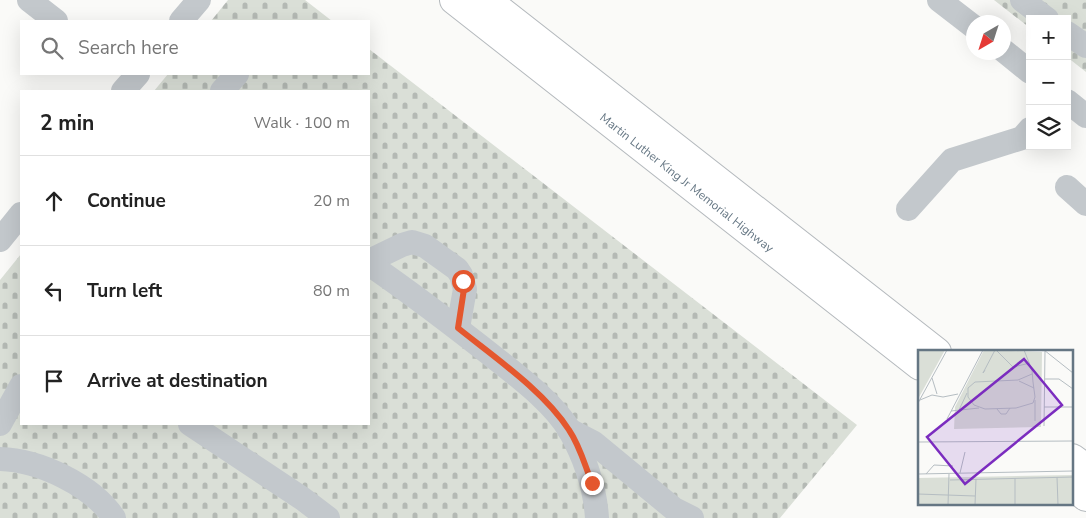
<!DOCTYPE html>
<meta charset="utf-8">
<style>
body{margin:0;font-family:"Nunito Sans",sans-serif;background:#f2f2f2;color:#222}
.controls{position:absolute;right:15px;top:15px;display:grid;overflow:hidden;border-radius:0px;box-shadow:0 5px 20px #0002}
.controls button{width:45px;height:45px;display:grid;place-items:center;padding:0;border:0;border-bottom:1px solid #e0e0e0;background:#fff;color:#222;font:25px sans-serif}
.compass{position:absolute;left:966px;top:15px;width:45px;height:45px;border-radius:50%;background:#fff;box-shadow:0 5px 20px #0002;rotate:219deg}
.stop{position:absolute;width:15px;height:15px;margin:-11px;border:4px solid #e4572e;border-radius:50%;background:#fff}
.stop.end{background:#e4572e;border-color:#fff;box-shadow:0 1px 5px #0008}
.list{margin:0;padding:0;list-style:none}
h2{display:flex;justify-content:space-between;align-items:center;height:65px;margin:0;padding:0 20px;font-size:21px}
h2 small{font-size:16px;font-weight:400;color:#767676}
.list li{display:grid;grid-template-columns:32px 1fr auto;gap:15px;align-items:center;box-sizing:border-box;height:90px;padding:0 20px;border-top:1px solid #e0e0e0}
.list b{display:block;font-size:19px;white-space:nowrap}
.list em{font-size:16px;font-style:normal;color:#767676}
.icon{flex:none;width:28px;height:28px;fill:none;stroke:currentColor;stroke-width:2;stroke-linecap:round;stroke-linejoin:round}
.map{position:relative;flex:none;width:1086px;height:518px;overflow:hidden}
.search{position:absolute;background:#fff;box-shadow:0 5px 20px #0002;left:20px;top:20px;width:350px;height:55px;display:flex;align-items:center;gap:12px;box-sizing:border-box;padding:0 18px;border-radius:0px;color:#767676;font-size:19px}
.panel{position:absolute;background:#fff;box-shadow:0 5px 20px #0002;left:20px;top:90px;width:350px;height:335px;border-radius:0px}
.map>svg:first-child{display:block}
</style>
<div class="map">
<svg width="1086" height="518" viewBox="0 0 1086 518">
<defs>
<pattern id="cemetery-stones" width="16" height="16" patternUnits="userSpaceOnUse" patternTransform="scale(1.25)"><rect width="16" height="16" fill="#dadfd7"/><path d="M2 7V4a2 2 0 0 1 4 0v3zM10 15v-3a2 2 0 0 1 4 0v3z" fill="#b4b9b4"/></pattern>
</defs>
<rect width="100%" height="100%" fill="#fafaf8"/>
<g fill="url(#cemetery-stones)">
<path d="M 228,0 L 305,0 L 332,21 L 211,21 Z"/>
<path d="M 994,0 L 1086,0 L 1086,72 L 1067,57 L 1067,19 L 1030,19 L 1030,28 Z"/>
<path d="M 369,49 L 857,425 L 780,518 L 0,518 L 0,280 L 21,254 L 21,424 L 369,424 L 369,91 L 154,91 L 168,74 L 369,74 Z"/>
</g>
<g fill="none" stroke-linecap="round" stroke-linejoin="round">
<g stroke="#b4b9bd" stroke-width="30">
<g id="highway">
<path id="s1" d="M 454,0 L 920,366"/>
<path d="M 487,0 L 937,352"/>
<path d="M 1072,458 L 1086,468"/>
<path d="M 1072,486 L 1086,497"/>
</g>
</g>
<g stroke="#c3c8cc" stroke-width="24">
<path d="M 29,0 L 56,21"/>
<path d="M 939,0 L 974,27"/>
<path d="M 1022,0 L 1047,19"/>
<path d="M 181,21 L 199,0"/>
<path d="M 1067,33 L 1086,46"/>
<path d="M 1004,51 L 1030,72"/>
<path d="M 123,91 L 138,74"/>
<path d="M 222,91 L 237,74"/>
<path d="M 1067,101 L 1086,116"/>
<path d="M 1067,187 L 1086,204"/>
<path d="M 908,209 L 952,160 L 1022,138 L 1030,129"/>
<path d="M 0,240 L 21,214"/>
<path d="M 369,261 L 402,245 L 412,242 L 425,246 L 457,269 L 461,275 L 465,289 L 458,328"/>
<path d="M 369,264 C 414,295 457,328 500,362 C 524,381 555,405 570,431 C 585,458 595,488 597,518"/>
<path d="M 0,424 L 21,386"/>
<path d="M 190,424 L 303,499 L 328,518"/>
<path d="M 569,430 L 594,443 L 674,509 L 692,518"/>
<path d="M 0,459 C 39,460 92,485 114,518"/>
</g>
<use href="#highway" stroke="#fff" stroke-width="28"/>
</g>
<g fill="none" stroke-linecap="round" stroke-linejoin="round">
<path stroke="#e4572e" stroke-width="6" d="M 463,281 L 464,289 L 458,328 C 494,357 544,391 569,430 C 580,446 585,466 592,483"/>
</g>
<g text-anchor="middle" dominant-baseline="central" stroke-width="5" stroke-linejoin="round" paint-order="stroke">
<g font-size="12" fill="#657683" stroke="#fff">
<text stroke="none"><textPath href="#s1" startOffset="296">Martin Luther King Jr Memorial Highway</textPath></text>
</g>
</g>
<g transform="translate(918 350)">
<rect width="155" height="155" fill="#fafaf8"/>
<path d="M 66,0 L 124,2 L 123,77 L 36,79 L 37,57 ZM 155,125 L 155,155 L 0,155 L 0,128 Z" fill="#dadfd7"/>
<path d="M 0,0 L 27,0 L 0,49 Z" fill="#dadfd7"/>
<path fill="none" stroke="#b5bdc2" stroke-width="1" d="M 78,0 L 95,17 L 112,13M 106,0 L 114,20 L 115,32 L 117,47 L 115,53 L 98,58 L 67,59 L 56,55 L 50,47 L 50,38 L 57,32 L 100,30 L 114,24M 126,0 L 155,23M 67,20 L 65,23 L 77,0M 14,28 L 19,44M 127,29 L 141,29 L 155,39M 101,31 L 116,38M 2,50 L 14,45 L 25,47 L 40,44M 117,50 L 117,71M 0,53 L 29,0M 126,57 L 155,57M 79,59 L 83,64 L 88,64 L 92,58M 41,60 L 49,43M 33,61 L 61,58M 29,69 L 65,0M 126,76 L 127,1M 0,92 L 155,91M 42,123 L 47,102M 0,124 L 155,121M 8,124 L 16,115 L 35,116M 139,127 L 140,155M 97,128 L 97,155M 32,130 L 155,127M 0,144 L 57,146M 30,155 L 31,124M 57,155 L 58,129"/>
<path fill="#7b2cbf" fill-opacity="0.15" stroke="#7b2cbf" stroke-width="2.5" d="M 106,9 L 144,55 L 47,134 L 9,87 Z"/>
<rect width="155" height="155" fill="none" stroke="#657683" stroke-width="2.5"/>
</g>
</svg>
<div class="controls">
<button>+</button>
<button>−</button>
<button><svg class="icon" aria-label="layers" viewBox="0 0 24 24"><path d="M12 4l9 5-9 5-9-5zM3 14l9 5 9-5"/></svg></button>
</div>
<svg class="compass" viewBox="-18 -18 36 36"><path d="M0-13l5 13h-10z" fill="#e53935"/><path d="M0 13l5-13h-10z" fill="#767676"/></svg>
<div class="stop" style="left:463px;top:281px"></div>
<div class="stop end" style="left:592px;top:483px"></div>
<div class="search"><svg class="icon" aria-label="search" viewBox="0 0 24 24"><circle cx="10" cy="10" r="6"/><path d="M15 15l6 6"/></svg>Search here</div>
<section class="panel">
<h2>2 min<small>Walk · 100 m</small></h2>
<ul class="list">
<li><svg class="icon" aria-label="ahead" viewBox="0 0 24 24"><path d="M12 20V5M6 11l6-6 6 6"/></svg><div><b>Continue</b></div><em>20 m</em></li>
<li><svg class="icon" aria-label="left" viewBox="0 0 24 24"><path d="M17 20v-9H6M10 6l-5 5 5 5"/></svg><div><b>Turn left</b></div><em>80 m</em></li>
<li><svg class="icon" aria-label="arrive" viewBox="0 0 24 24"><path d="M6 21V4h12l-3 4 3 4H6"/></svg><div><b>Arrive at destination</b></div></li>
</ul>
</section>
</div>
